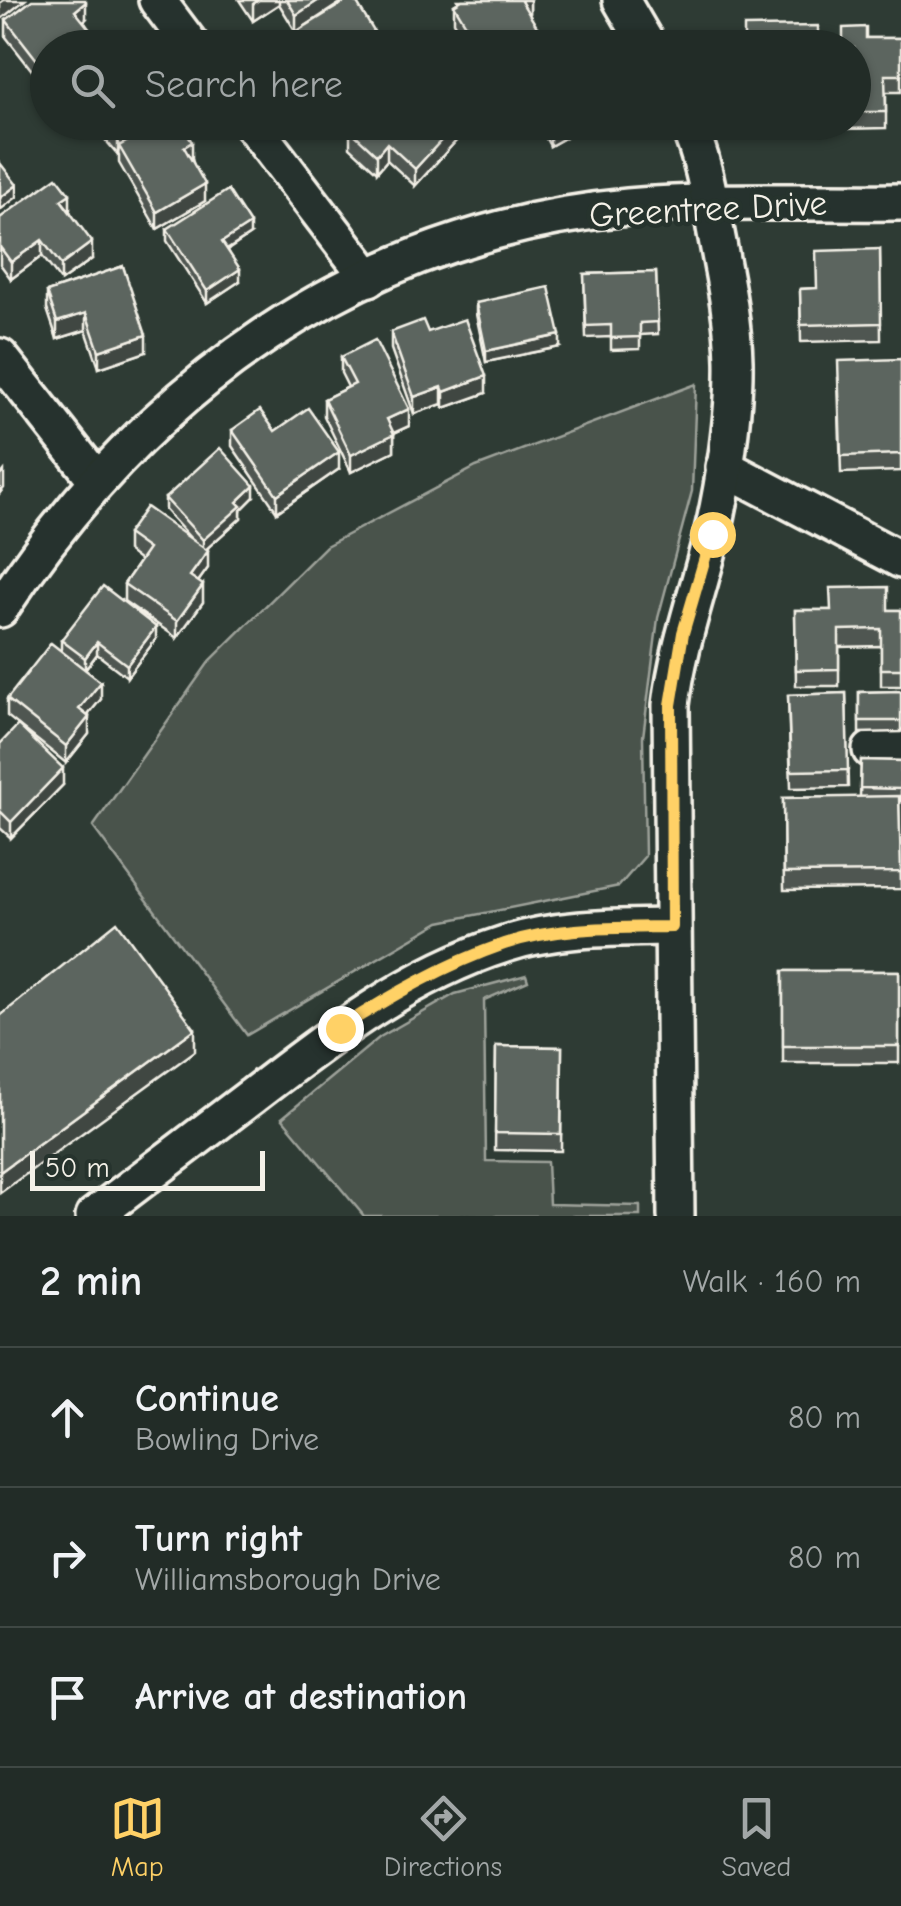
<!DOCTYPE html>
<meta charset="utf-8">
<style>
body{margin:0;font-family:"Comic Neue",sans-serif;background:#2e3833;color:#f1f3f6}
.scale{position:absolute;left:30px;bottom:25px;width:235px;box-sizing:border-box;padding-left:10px;border:5px solid #f4f1e8;border-top:0;font-size:28px;line-height:35px;white-space:nowrap;color:#f4f1e8;-webkit-text-stroke:8px #26332d;paint-order:stroke}
.stop{position:absolute;width:30px;height:30px;margin:-22px;border:8px solid #ffd166;border-radius:50%;background:#fff}
.stop.end{background:#ffd166;border-color:#fff;box-shadow:0 2px 10px #0008}
.list{margin:0;padding:0;list-style:none}
h2{display:flex;justify-content:space-between;align-items:center;height:130px;margin:0;padding:0 40px;font-size:42px}
h2 small{font-size:32px;font-weight:400;color:#a2a7a7}
.list li{display:grid;grid-template-columns:65px 1fr auto;gap:30px;align-items:center;box-sizing:border-box;height:140px;padding:0 40px;border-top:2px solid #3f4844}
.list b{display:block;font-size:38px;white-space:nowrap}
.list p{margin:0;font-size:32px;white-space:nowrap;color:#a2a7a7}
.list em{font-size:32px;font-style:normal;color:#a2a7a7}
.icon{flex:none;width:55px;height:55px;fill:none;stroke:currentColor;stroke-width:2;stroke-linecap:round;stroke-linejoin:round}
.map{position:relative;flex:none;width:901px;height:1216px;overflow:hidden}
.search{position:absolute;background:#222c27;box-shadow:0 2px 8px #0004;left:30px;right:30px;top:30px;height:110px;display:flex;align-items:center;gap:25px;box-sizing:border-box;padding:0 35px;border-radius:55px;color:#a2a7a7;font-size:38px}
.sheet{height:550px;background:#222c27}
nav{display:flex;justify-content:space-around;align-items:center;box-sizing:border-box;height:140px;border-top:2px solid #3f4844;background:#222c27;font-size:28px;color:#a2a7a7}
nav a{display:grid;justify-items:center;gap:5px}
nav .on{color:#ffd166}
.map>svg:first-child{display:block}
</style>
<div class="map">
<svg width="901" height="1216" viewBox="0 0 901 1216">
<rect width="100%" height="100%" fill="#2e3b34"/>
<filter id="ink" filterUnits="userSpaceOnUse"><feTurbulence type="fractalNoise" baseFrequency=".01" numOctaves="2"/><feDisplacementMap in="SourceGraphic" scale="20" xChannelSelector="R" yChannelSelector="G"/><feConvolveMatrix kernelMatrix="1 2 1 2 8 2 1 2 1" color-interpolation-filters="sRGB"/></filter>
<g filter="url(#ink)">
<g fill="#48524c" stroke="#9ea29a" stroke-width="2.5">
<path d="M 696,384 L 692,491 L 658,618 L 643,737 L 645,856 L 619,886 L 440,922 L 247,1035 L 93,827 L 209,662 L 326,546 L 476,467 Z"/>
<path d="M 526,975 L 528,981 L 484,1000 L 486,1161 L 547,1162 L 549,1204 L 640,1206 L 640,1216 L 364,1216 L 282,1118 L 380,1037 L 455,994 Z"/>
</g>
<g fill="none" stroke-linecap="round" stroke-linejoin="round">
<g stroke="#f4f1e8" stroke-width="42">
<g id="minor">
<path d="M 157,0 L 193,48"/>
<path d="M 621,0 L 649,48"/>
<path d="M 250,122 L 369,278"/>
<path d="M 0,357 L 96,479"/>
<path d="M 724,467 L 901,560"/>
<path d="M 0,609 C 146,386 358,232 628,207 C 718,199 811,203 901,202"/>
<path d="M 871,750 L 901,749"/>
<path d="M 94,1216 C 147,1176 199,1136 252,1096 C 330,1036 410,974 505,944 C 558,927 617,928 672,927"/>
<path d="M 676,1216 L 671,705 C 678,646 698,593 712,535 C 724,487 735,410 734,361 C 733,318 724,275 716,233 C 709,195 703,157 687,122"/>
</g>
</g>
<use href="#minor" stroke="#26332d" stroke-width="35"/>
</g>
<g fill="#4f5751" stroke="#f4f1e8" stroke-width="2.5">
<path d="M 239,0 L 345,0 L 296,32 L 279,4 L 253,21 Z"/>
<path d="M 458,0 L 530,0 L 530,13 L 528,14 L 542,48 L 470,48 L 454,22 L 454,5 L 459,2 Z"/>
<path d="M 86,19 L 84,21 L 99,48 L 48,48 L 48,91 L 6,37 L 6,20 Z"/>
<path d="M 866,38 L 901,38 L 901,92 L 886,92 L 886,128 L 844,129 L 844,122 L 854,122 L 854,48 Z"/>
<path d="M 90,122 L 161,122 L 192,159 L 205,201 L 157,229 L 119,163 L 119,156 Z"/>
<path d="M 537,122 L 593,122 L 550,146 Z"/>
<rect x="787" y="122" width="32" height="8"/>
<path d="M 350,130 L 456,141 L 415,186 L 387,160 L 377,172 L 350,147 Z"/>
<path d="M 70,211 L 92,259 L 61,281 L 42,256 L 11,279 L 0,264 L 0,218 Z"/>
<path d="M 167,229 L 250,235 L 228,250 L 240,281 L 207,303 L 167,241 Z"/>
<path d="M 880,249 L 881,340 L 801,342 L 800,289 L 817,288 Z"/>
<path d="M 123,266 L 146,352 L 99,368 L 86,330 L 57,339 L 47,309 L 47,292 Z"/>
<path d="M 656,272 L 658,334 L 640,335 L 640,349 L 611,350 L 611,337 L 586,338 L 584,274 Z"/>
<path d="M 476,303 L 560,347 L 486,362 L 476,314 Z"/>
<path d="M 391,332 L 428,332 L 486,393 L 444,408 L 442,404 L 414,414 L 391,349 Z"/>
<path d="M 341,357 L 409,426 L 394,433 L 394,451 L 351,472 L 324,416 L 324,399 L 348,387 L 341,373 Z"/>
<path d="M 901,359 L 901,471 L 841,473 L 838,378 Z"/>
<path d="M 232,430 L 275,431 L 339,469 L 277,512 L 232,446 Z"/>
<path d="M 254,497 L 241,510 L 241,518 L 206,549 L 208,568 L 198,582 L 203,602 L 177,638 L 124,601 L 124,584 L 140,561 L 127,551 L 127,534 L 192,540 L 165,510 L 165,498 Z"/>
<path d="M 795,610 L 901,610 L 901,686 L 881,686 L 881,646 L 839,647 L 839,686 L 796,686 Z"/>
<path d="M 156,639 L 127,677 L 97,654 L 85,670 L 101,699 L 87,716 L 89,734 L 66,763 L 7,716 L 7,699 L 61,651 L 61,640 Z"/>
<path d="M 901,691 L 901,732 L 859,733 L 859,692 Z"/>
<path d="M 846,693 L 848,787 L 791,788 L 788,695 Z"/>
<path d="M 0,744 L 63,785 L 11,838 L 0,828 Z"/>
<path d="M 861,760 L 901,761 L 901,801 L 899,800 L 901,889 L 784,890 L 783,798 L 860,797 Z"/>
<rect x="783" y="971" width="116" height="92"/>
<path d="M 496,1046 L 562,1047 L 561,1151 L 495,1150 Z"/>
</g>
<g fill="#404742" stroke="#f4f1e8" stroke-width="2.5">
<path d="M 4,0 L 25,0 L 0,20 L 0,3 Z"/>
<path d="M 259,0 L 279,0 L 279,4 L 253,21 L 253,4 Z"/>
<path d="M 319,0 L 345,0 L 296,32 L 296,15 Z"/>
<path d="M 523,0 L 530,0 L 530,13 L 521,18 L 521,1 Z"/>
<path d="M 86,2 L 86,19 L 75,27 L 75,11 Z"/>
<path d="M 542,35 L 542,48 L 522,48 Z"/>
<path d="M 140,122 L 161,122 L 119,146 L 118,157 L 118,140 Z"/>
<path d="M 572,122 L 593,122 L 550,146 L 550,134 Z"/>
<path d="M 456,124 L 456,141 L 415,186 L 415,169 Z"/>
<path d="M 192,142 L 192,159 L 184,164 L 184,147 Z"/>
<path d="M 387,143 L 387,160 L 377,172 L 377,155 Z"/>
<path d="M 205,184 L 205,201 L 157,229 L 157,212 Z"/>
<path d="M 17,185 L 17,197 L 0,210 L 0,198 Z"/>
<path d="M 70,194 L 70,211 L 61,200 Z"/>
<path d="M 250,224 L 250,235 L 222,253 L 222,242 Z"/>
<path d="M 42,240 L 42,256 L 11,279 L 11,262 Z"/>
<path d="M 92,242 L 92,259 L 61,281 L 61,265 Z"/>
<path d="M 240,269 L 240,281 L 207,303 L 207,291 Z"/>
<path d="M 86,313 L 86,330 L 57,339 L 57,322 Z"/>
<path d="M 146,335 L 146,352 L 99,368 L 99,351 Z"/>
<path d="M 560,335 L 560,347 L 486,362 L 486,351 Z"/>
<path d="M 486,376 L 486,393 L 444,408 L 444,392 Z"/>
<path d="M 442,387 L 442,404 L 414,414 L 414,397 Z"/>
<path d="M 409,409 L 409,426 L 387,436 L 387,419 Z"/>
<path d="M 394,434 L 394,451 L 351,472 L 351,455 Z"/>
<path d="M 339,452 L 339,469 L 277,512 L 277,495 Z"/>
<path d="M 4,471 L 4,488 L 0,493 L 0,476 Z"/>
<path d="M 254,486 L 254,497 L 241,510 L 241,518 L 203,552 L 203,540 L 237,502 Z"/>
<path d="M 208,551 L 208,568 L 190,593 L 190,576 Z"/>
<path d="M 203,585 L 203,602 L 177,638 L 177,621 Z"/>
<path d="M 156,627 L 156,639 L 127,677 L 127,665 Z"/>
<path d="M 97,642 L 97,654 L 85,670 L 85,658 Z"/>
<path d="M 101,682 L 101,699 L 79,726 L 79,709 Z"/>
<path d="M 89,717 L 89,734 L 66,763 L 66,746 Z"/>
<path d="M 63,768 L 63,785 L 11,838 L 11,822 Z"/>
<path d="M 195,1029 L 195,1051 L 0,1193 L 0,1172 Z"/>
</g>
<g fill="#5c655e" stroke="#f4f1e8" stroke-width="2.5">
<path d="M 32,0 L 85,0 L 86,2 L 75,11 L 99,41 L 90,48 L 48,48 L 48,74 L 6,20 Z"/>
<path d="M 287,0 L 319,0 L 296,15 Z"/>
<path d="M 348,0 L 355,0 L 384,48 L 288,48 L 283,40 Z"/>
<path d="M 462,0 L 523,0 L 521,1 L 542,35 L 522,48 L 480,48 L 454,5 Z"/>
<path d="M 818,26 L 818,48 L 744,48 L 744,27 Z"/>
<path d="M 866,27 L 866,38 L 901,38 L 901,75 L 885,75 L 886,112 L 854,112 L 854,48 L 843,48 L 843,28 Z"/>
<path d="M 104,122 L 140,122 L 118,140 Z"/>
<path d="M 162,122 L 180,122 L 192,142 L 184,147 L 205,184 L 157,212 L 119,146 Z"/>
<path d="M 358,122 L 455,122 L 456,124 L 415,169 L 387,143 L 377,155 L 350,130 Z"/>
<path d="M 543,122 L 572,122 L 550,134 Z"/>
<path d="M 0,163 L 17,185 L 0,198 Z"/>
<path d="M 57,177 L 70,194 L 61,200 L 92,242 L 61,265 L 42,240 L 11,262 L 0,247 L 0,218 Z"/>
<path d="M 228,190 L 250,224 L 222,242 L 240,269 L 207,291 L 167,229 Z"/>
<path d="M 880,249 L 881,323 L 801,325 L 800,289 L 817,288 L 816,251 Z"/>
<path d="M 123,266 L 146,335 L 99,351 L 86,313 L 57,322 L 47,292 Z"/>
<path d="M 656,272 L 658,322 L 640,323 L 640,337 L 611,338 L 611,325 L 586,326 L 584,274 Z"/>
<path d="M 549,287 L 560,335 L 486,351 L 476,303 Z"/>
<path d="M 465,319 L 486,376 L 444,392 L 442,387 L 414,397 L 391,332 L 423,320 L 428,332 Z"/>
<path d="M 375,340 L 409,409 L 387,419 L 394,434 L 351,455 L 324,399 L 355,384 L 341,357 Z"/>
<path d="M 901,359 L 901,454 L 841,456 L 838,361 Z"/>
<path d="M 308,408 L 339,452 L 277,495 L 232,430 L 260,410 L 275,431 Z"/>
<path d="M 220,448 L 254,486 L 237,502 L 241,506 L 203,540 L 165,498 Z"/>
<path d="M 146,507 L 208,551 L 190,576 L 203,585 L 177,621 L 124,584 L 148,549 L 127,534 Z"/>
<path d="M 103,586 L 156,627 L 127,665 L 97,642 L 85,658 L 61,640 Z"/>
<path d="M 888,587 L 888,610 L 901,610 L 901,669 L 881,669 L 881,629 L 839,630 L 839,669 L 796,670 L 795,610 L 831,610 L 830,588 Z"/>
<path d="M 51,643 L 101,682 L 79,709 L 89,717 L 66,746 L 7,699 Z"/>
<path d="M 901,691 L 901,721 L 859,721 L 859,692 Z"/>
<path d="M 846,693 L 848,770 L 791,771 L 788,695 Z"/>
<path d="M 18,725 L 63,768 L 11,822 L 0,811 L 0,744 Z"/>
<path d="M 861,760 L 901,761 L 901,789 L 860,788 Z"/>
<path d="M 899,796 L 901,872 L 784,873 L 783,798 Z"/>
<path d="M 117,922 L 195,1029 L 0,1172 L 0,1016 Z"/>
<rect x="783" y="971" width="116" height="75"/>
<path d="M 496,1046 L 562,1047 L 561,1134 L 495,1133 Z"/>
</g>
</g>
<g fill="none" stroke-linecap="round" stroke-linejoin="round" filter="url(#ink)">
<path stroke="#ffd166" stroke-width="12" d="M 340,1028 C 392,995 446,964 504,944 C 557,926 617,928 672,927 L 671,705 L 683,633 L 712,534"/>
</g>
<g text-anchor="middle" dominant-baseline="central" stroke-width="9" stroke-linejoin="round" paint-order="stroke">
<g font-size="35" fill="#f4f1e8" stroke="#26332d">
<text transform="translate(708 209) rotate(-3)">Greentree Drive</text>
</g>
</g>
</svg>
<div class="scale">50 m</div>
<div class="stop" style="left:712px;top:534px"></div>
<div class="stop end" style="left:340px;top:1028px"></div>
<div class="search"><svg class="icon" aria-label="search" viewBox="0 0 24 24"><circle cx="10" cy="10" r="6"/><path d="M15 15l6 6"/></svg>Search here</div>
</div>
<section class="sheet">
<h2>2 min<small>Walk · 160 m</small></h2>
<ul class="list">
<li><svg class="icon" aria-label="ahead" viewBox="0 0 24 24"><path d="M12 20V5M6 11l6-6 6 6"/></svg><div><b>Continue</b><p>Bowling Drive</p></div><em>80 m</em></li>
<li><svg class="icon" aria-label="right" viewBox="0 0 24 24"><path d="M7 20v-9h11M14 6l5 5-5 5"/></svg><div><b>Turn right</b><p>Williamsborough Drive</p></div><em>80 m</em></li>
<li><svg class="icon" aria-label="arrive" viewBox="0 0 24 24"><path d="M6 21V4h12l-3 4 3 4H6"/></svg><div><b>Arrive at destination</b></div></li>
</ul>
</section>
<nav>
<a class="on"><svg class="icon" aria-label="map" viewBox="0 0 24 24"><path d="M3 6l6-2 6 2 6-2v14l-6 2-6-2-6 2zM9 4v14M15 6v14"/></svg>Map</a>
<a><svg class="icon" aria-label="directions" viewBox="0 0 24 24"><path d="M12 3l9 9-9 9-9-9zM9 14v-3h6M13 9l2 2-2 2"/></svg>Directions</a>
<a><svg class="icon" aria-label="saved" viewBox="0 0 24 24"><path d="M7 4h10v16l-5-4-5 4z"/></svg>Saved</a>
</nav>
